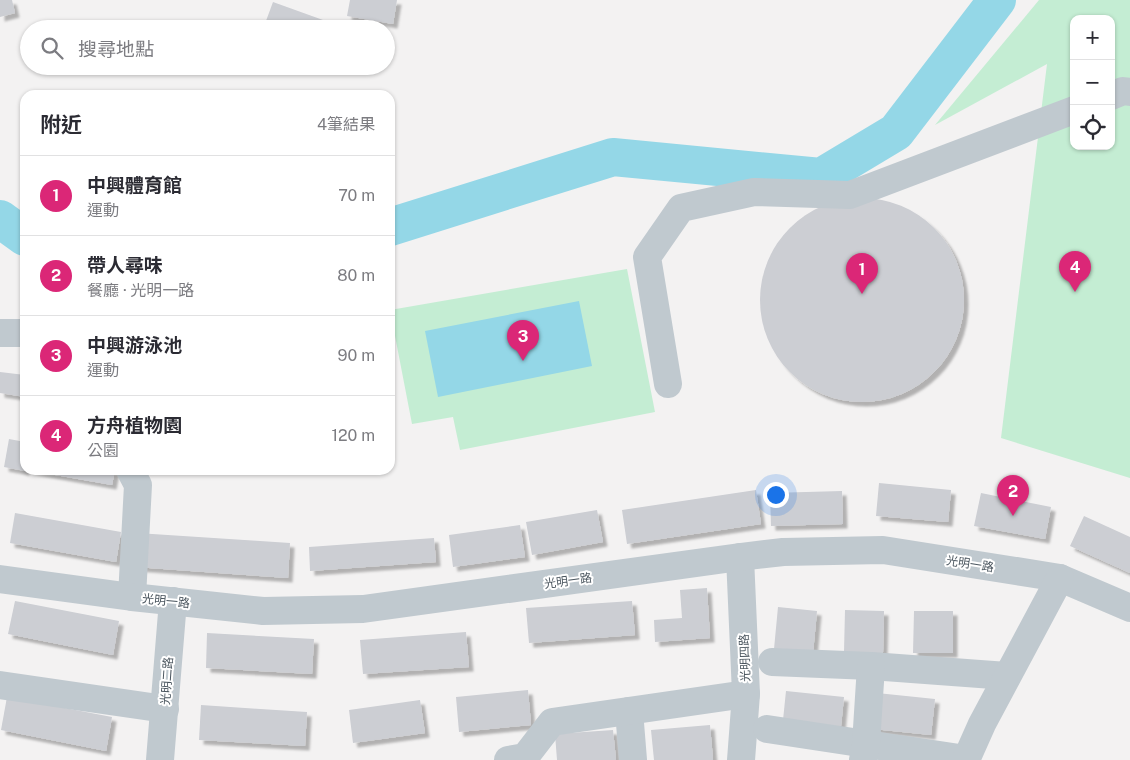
<!DOCTYPE html>
<html lang="zh-TW">
<meta charset="utf-8">
<style>
body{margin:0;font-family:"Public Sans","Noto Sans TC",sans-serif;background:#f2f2f3;color:#2b2b33}
.controls{position:absolute;right:15px;top:15px;display:grid;overflow:hidden;border-radius:10px;box-shadow:0 1px 4px #0004}
.controls button{width:45px;height:45px;display:grid;place-items:center;padding:0;border:0;border-bottom:1px solid #e1e1e2;background:#fff;color:#2b2b33;font:25px sans-serif}
.you{position:absolute;left:775px;top:494px;width:18px;height:18px;margin:-12px;border:4px solid #fff;border-radius:50%;background:#1a73e8;box-shadow:0 0 0 8px #1a73e833}
.badge{display:grid;place-items:center;width:32px;height:32px;border-radius:50%;background:#db2777;color:#fff;font-size:16px;font-weight:700}
.pin{position:absolute;translate:-50% -41px;filter:drop-shadow(0 1px 2px #0008)}
.pin::after{content:'';position:absolute;top:26px;width:18px;height:15px;background:inherit;clip-path:polygon(0 0,100% 0,50% 100%)}
.list{margin:0;padding:0;list-style:none}
h2{display:flex;justify-content:space-between;align-items:center;height:65px;margin:0;padding:0 20px;font-size:21px}
h2 small{font-size:16px;font-weight:400;color:#7c7c81}
.list li{display:grid;grid-template-columns:32px 1fr auto;gap:15px;align-items:center;box-sizing:border-box;height:80px;padding:0 20px;border-top:1px solid #e1e1e2}
.list b{display:block;font-size:19px;white-space:nowrap}
.list p{margin:0;font-size:16px;white-space:nowrap;color:#7c7c81}
.list em{font-size:16px;font-style:normal;color:#7c7c81}
.icon{flex:none;width:28px;height:28px;fill:none;stroke:currentColor;stroke-width:2;stroke-linecap:round;stroke-linejoin:round}
.map{position:relative;flex:none;width:1130px;height:760px;overflow:hidden}
.search{position:absolute;background:#fff;box-shadow:0 1px 4px #0004;left:20px;top:20px;width:375px;height:55px;display:flex;align-items:center;gap:12px;box-sizing:border-box;padding:0 18px;border-radius:28px;color:#7c7c81;font-size:19px}
.panel{position:absolute;background:#fff;box-shadow:0 1px 4px #0004;left:20px;top:90px;width:375px;height:385px;border-radius:15px}
.map>svg:first-child{display:block}
</style>
<div class="map">
<svg width="1130" height="760" viewBox="0 0 1130 760">
<defs>
<filter id="shadow"><feDropShadow dx="4.5" dy="4.5" stdDeviation="1" flood-color="#0004"/></filter>
</defs>
<rect width="100%" height="100%" fill="#f3f2f2"/>
<g fill="#c4edd3" fill-rule="evenodd">
<path d="M 1039,0 L 1130,0 L 1130,478 L 1001,438 L 1047,64 L 935,125 ZM 1074,19 L 1111,19 L 1111,146 L 1074,146 Z"/>
<path d="M 627,269 L 655,412 L 460,450 L 453,417 L 412,424 L 390,310 Z"/>
</g>
<path fill="#94d7e7" d="M 579,301 L 592,366 L 438,397 L 425,331 Z"/>
<g fill="none" stroke-linecap="round" stroke-linejoin="round">
<g stroke="#94d7e7" stroke-width="38">
<path d="M 0,219 L 25,237"/>
<path d="M 390,227 L 613,157 L 821,177 L 896,132 L 997,0"/>
</g>
</g>
<g fill="#ccced3" filter="url(#shadow)">
<path d="M 0,0 L 12,0 L 15,13 L 0,17 Z"/>
<path d="M 350,0 L 397,0 L 393,24 L 347,16 Z"/>
<path d="M 273,2 L 348,29 L 263,29 Z"/>
<circle cx="862" cy="300" r="102"/>
<path d="M 0,372 L 25,375 L 25,397 L 0,393 Z"/>
<path d="M 9,439 L 25,442 L 25,471 L 4,467 Z"/>
<path d="M 27,470 L 115,470 L 112,485 Z"/>
<path d="M 879,483 L 951,490 L 948,522 L 876,516 Z"/>
<path d="M 756,490 L 761,524 L 627,544 L 622,510 Z"/>
<path d="M 842,491 L 843,524 L 771,526 L 770,493 Z"/>
<path d="M 981,493 L 1051,507 L 1045,539 L 974,526 Z"/>
<path d="M 597,510 L 603,542 L 532,555 L 526,522 Z"/>
<path d="M 15,513 L 121,532 L 116,562 L 10,543 Z"/>
<path d="M 1084,516 L 1130,537 L 1130,573 L 1070,546 Z"/>
<path d="M 520,525 L 525,557 L 453,567 L 449,535 Z"/>
<path d="M 137,533 L 290,543 L 288,578 L 135,567 Z"/>
<path d="M 434,538 L 436,562 L 310,571 L 309,547 Z"/>
<path d="M 707,588 L 710,638 L 655,642 L 654,620 L 682,618 L 680,590 Z"/>
<path d="M 15,601 L 119,621 L 113,655 L 8,634 Z"/>
<path d="M 632,601 L 635,635 L 529,643 L 526,608 Z"/>
<path d="M 778,607 L 817,611 L 813,653 L 774,649 Z"/>
<path d="M 845,610 L 884,611 L 883,653 L 844,652 Z"/>
<path d="M 914,611 L 953,611 L 953,653 L 913,653 Z"/>
<path d="M 466,632 L 469,667 L 363,674 L 360,640 Z"/>
<path d="M 207,633 L 314,639 L 312,674 L 206,668 Z"/>
<path d="M 528,690 L 531,725 L 459,732 L 456,697 Z"/>
<path d="M 786,691 L 844,697 L 841,726 L 783,720 Z"/>
<path d="M 877,693 L 935,699 L 931,735 L 873,729 Z"/>
<path d="M 7,697 L 112,717 L 106,751 L 1,730 Z"/>
<path d="M 420,700 L 425,733 L 353,743 L 349,710 Z"/>
<path d="M 201,705 L 307,712 L 305,746 L 199,740 Z"/>
<path d="M 710,725 L 713,760 L 654,760 L 651,730 Z"/>
<path d="M 613,730 L 616,760 L 557,760 L 555,734 Z"/>
</g>
<g fill="none" stroke-linecap="round" stroke-linejoin="round">
<g stroke="#c0c9cf" stroke-width="28">
<path d="M 1111,96 L 1123,91 L 1130,92"/>
<path d="M 0,333 L 25,333"/>
<path d="M 668,384 L 647,257 L 681,208 L 754,192 L 850,195 L 1074,110"/>
<path d="M 130,470 L 138,485 L 132,597"/>
<path d="M 740,557 L 746,694 L 741,760"/>
<path d="M 0,579 L 132,597 L 263,611 L 363,609 L 740,557 L 783,552 L 883,550 L 1060,578 L 1130,608"/>
<path d="M 772,662 L 871,666 L 1007,676"/>
<path d="M 0,685 L 165,709"/>
<path d="M 629,711 L 633,760"/>
<path d="M 767,729 L 966,759"/>
<path d="M 160,760 L 173,601"/>
<path d="M 508,760 L 525,757 L 552,722 L 746,694"/>
<path d="M 863,760 L 866,744 L 871,666"/>
<path d="M 966,760 L 982,724 L 1060,578"/>
</g>
</g>
<g text-anchor="middle" dominant-baseline="central" stroke-width="4" stroke-linejoin="round" paint-order="stroke">
<g font-size="12" fill="#4a555e" stroke="#fff">
<text transform="translate(970 564) rotate(9)">光明一路</text>
<text transform="translate(568 581) rotate(-8)">光明一路</text>
<text transform="translate(166 601) rotate(6)">光明一路</text>
<text transform="translate(745 658) rotate(-92)">光明四路</text>
<text transform="translate(167 681) rotate(-86)">光明二路</text>
</g>
</g>
</svg>
<div class="controls">
<button>+</button>
<button>−</button>
<button><svg class="icon" aria-label="locate" viewBox="0 0 24 24"><circle cx="12" cy="12" r="6"/><path d="M12 2v4M12 18v4M2 12h4M18 12h4"/></svg></button>
</div>
<div class="you"></div>
<div class="pin badge" style="left:862px;top:294px">1</div>
<div class="pin badge" style="left:1013px;top:516px">2</div>
<div class="pin badge" style="left:523px;top:361px">3</div>
<div class="pin badge" style="left:1075px;top:292px">4</div>
<div class="search"><svg class="icon" aria-label="search" viewBox="0 0 24 24"><circle cx="10" cy="10" r="6"/><path d="M15 15l6 6"/></svg>搜尋地點</div>
<section class="panel">
<h2>附近<small>4筆結果</small></h2>
<ul class="list">
<li><span class="badge">1</span><div><b>中興體育館</b><p>運動</p></div><em>70 m</em></li>
<li><span class="badge">2</span><div><b>帶人尋味</b><p>餐廳 · 光明一路</p></div><em>80 m</em></li>
<li><span class="badge">3</span><div><b>中興游泳池</b><p>運動</p></div><em>90 m</em></li>
<li><span class="badge">4</span><div><b>方舟植物園</b><p>公園</p></div><em>120 m</em></li>
</ul>
</section>
</div>
